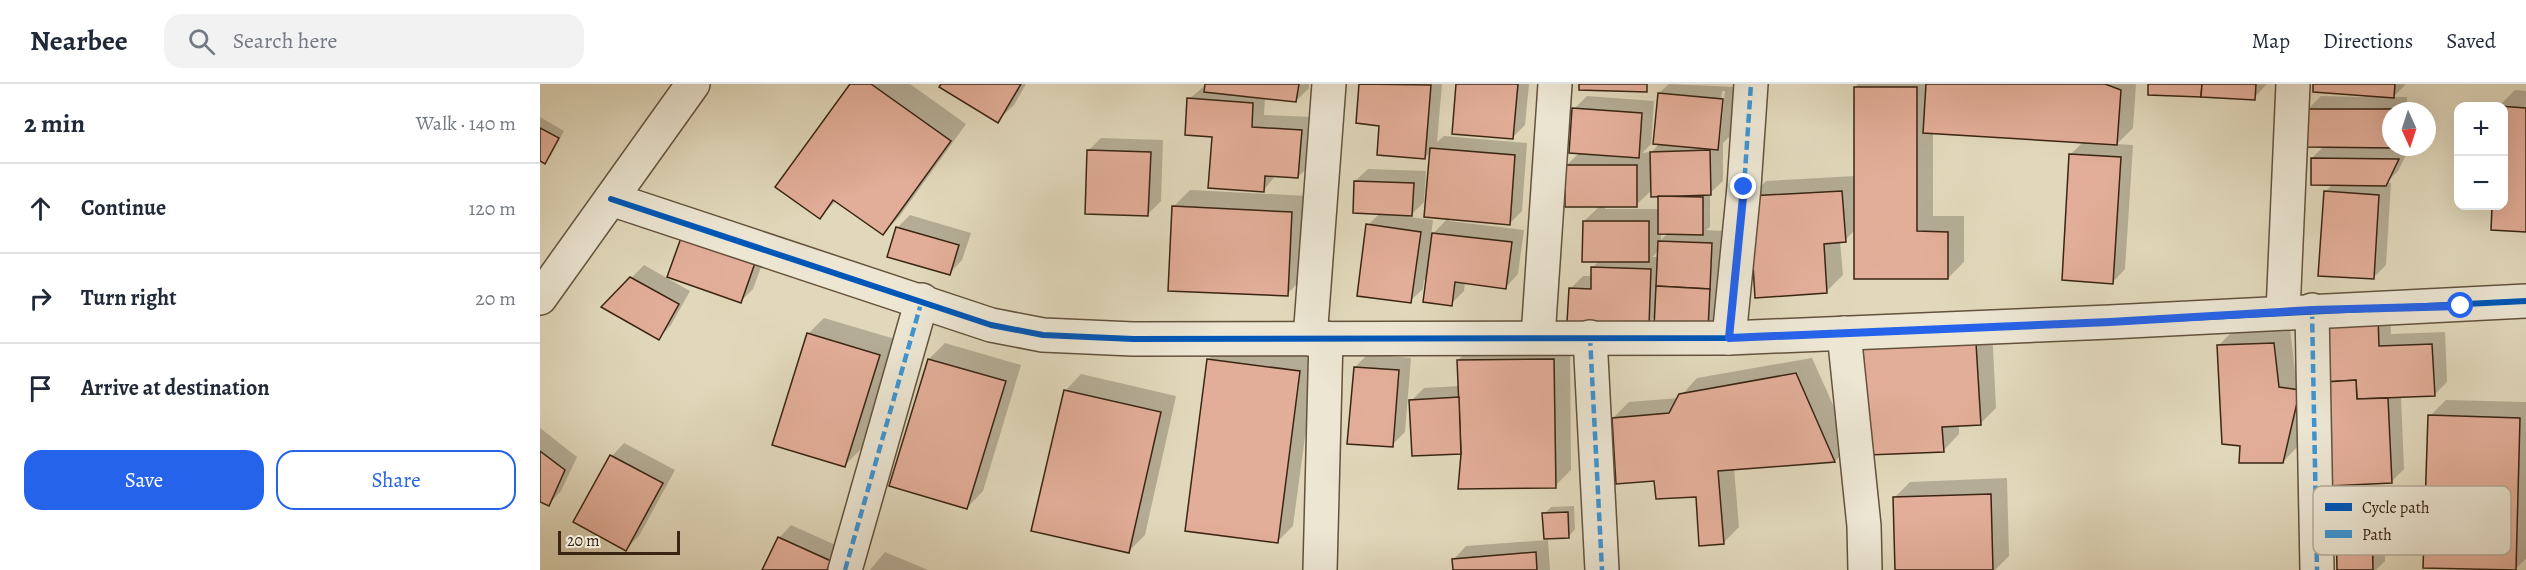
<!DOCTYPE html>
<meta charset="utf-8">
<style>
body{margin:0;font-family:Alegreya,serif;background:#f2f2f3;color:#1f2937}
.controls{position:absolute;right:18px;top:18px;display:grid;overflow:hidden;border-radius:12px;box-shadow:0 6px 24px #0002}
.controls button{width:54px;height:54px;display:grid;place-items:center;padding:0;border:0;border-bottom:2px solid #e0e1e3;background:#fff;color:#1f2937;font:30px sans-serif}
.compass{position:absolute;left:1842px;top:18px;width:54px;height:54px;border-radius:50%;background:#fff;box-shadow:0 6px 24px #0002;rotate:177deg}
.scale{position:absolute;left:18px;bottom:15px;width:122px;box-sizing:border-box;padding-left:6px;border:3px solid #3a2513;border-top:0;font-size:16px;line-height:21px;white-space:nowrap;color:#3a2513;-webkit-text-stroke:4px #ece6d3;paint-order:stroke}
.stop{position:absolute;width:18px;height:18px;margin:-14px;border:4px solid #2563eb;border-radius:50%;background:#fff}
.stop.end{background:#2563eb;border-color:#fff;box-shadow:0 2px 6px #0008}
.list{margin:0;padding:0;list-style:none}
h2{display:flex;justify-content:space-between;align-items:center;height:78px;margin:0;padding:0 24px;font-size:26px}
h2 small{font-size:20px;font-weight:400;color:#747a83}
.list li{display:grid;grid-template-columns:39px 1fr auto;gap:18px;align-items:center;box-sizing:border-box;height:90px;padding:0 24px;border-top:2px solid #e0e1e3}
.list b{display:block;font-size:22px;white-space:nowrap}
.list em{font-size:20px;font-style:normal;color:#747a83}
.actions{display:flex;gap:12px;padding:18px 24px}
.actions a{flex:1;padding:14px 0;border:2px solid #2563eb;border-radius:18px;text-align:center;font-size:21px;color:#2563eb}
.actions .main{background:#2563eb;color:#fff}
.icon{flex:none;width:33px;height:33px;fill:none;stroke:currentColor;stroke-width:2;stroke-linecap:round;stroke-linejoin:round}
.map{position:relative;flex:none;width:1986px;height:486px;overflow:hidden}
header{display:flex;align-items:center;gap:36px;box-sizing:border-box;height:84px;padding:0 30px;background:#fff;border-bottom:2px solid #e0e1e3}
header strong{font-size:28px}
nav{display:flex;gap:33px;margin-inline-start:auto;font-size:21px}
.search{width:420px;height:54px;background:#f2f2f3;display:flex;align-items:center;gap:15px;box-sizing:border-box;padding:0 21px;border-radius:18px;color:#747a83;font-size:22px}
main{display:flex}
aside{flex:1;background:#fff}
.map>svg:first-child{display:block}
</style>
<header>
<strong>Nearbee</strong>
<div class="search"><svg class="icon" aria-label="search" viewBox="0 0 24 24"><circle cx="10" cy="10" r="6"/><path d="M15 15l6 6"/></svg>Search here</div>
<nav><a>Map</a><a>Directions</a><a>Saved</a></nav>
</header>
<main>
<aside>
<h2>2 min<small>Walk · 140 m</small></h2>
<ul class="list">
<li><svg class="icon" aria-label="ahead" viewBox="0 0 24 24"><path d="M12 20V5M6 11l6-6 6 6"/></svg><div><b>Continue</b></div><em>120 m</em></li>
<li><svg class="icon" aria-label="right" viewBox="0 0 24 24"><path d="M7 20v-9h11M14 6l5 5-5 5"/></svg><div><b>Turn right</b></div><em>20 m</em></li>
<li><svg class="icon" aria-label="arrive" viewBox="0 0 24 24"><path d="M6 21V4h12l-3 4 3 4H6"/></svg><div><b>Arrive at destination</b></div></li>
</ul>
<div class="actions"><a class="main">Save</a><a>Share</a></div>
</aside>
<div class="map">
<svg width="1986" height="486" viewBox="0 0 1986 486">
<rect width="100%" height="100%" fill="#e1d8bb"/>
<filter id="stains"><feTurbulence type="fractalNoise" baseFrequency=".00333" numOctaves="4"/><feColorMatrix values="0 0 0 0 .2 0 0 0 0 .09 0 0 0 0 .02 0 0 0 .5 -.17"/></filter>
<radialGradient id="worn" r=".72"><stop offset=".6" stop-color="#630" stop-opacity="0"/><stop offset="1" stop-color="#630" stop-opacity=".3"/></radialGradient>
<g fill="#0003" fill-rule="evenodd">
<path d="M 312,0 L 370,0 L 426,40 L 359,133 L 343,149 L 297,116 L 280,133 Z"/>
<path d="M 402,0 L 486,0 L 474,21 L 457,37 Z"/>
<path d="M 667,0 L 769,0 L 769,4 L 756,17 L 725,13 L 724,31 L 774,33 L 771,80 L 758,93 L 736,91 L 723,107 L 673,52 L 649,15 Z"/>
<path d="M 821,0 L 902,0 L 897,58 L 904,52 L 987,59 L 982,127 L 969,140 L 909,134 L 909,137 L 984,146 L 978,190 L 966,203 L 925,198 L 924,207 L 911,220 L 884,196 L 883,205 L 870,217 L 828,141 L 840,129 L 815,97 L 828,85 L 886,87 L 884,118 L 869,133 L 893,136 L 891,152 L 908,134 L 891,67 L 885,74 L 841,40 L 817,38 Z"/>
<path d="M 918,0 L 989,0 L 985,41 L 972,54 Z"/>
<path d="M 1129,0 L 1194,3 L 1190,52 L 1183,59 L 1183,97 L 1170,109 L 1170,143 L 1166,146 L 1184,147 L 1180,231 L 1168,244 L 1116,232 L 1108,240 L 1030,205 L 1043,192 L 1053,192 L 1053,183 L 1060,176 L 1044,137 L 1060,122 L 1026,82 L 1039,69 L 1034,25 L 1047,12 L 1114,17 L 1111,60 L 1102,69 L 1109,68 L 1109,71 L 1120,59 L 1119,9 ZM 1182,7 L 1185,7 L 1180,54 L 1177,54 ZM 1112,106 L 1120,111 L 1120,125 L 1065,125 L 1065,122 L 1096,121 ZM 1121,149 L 1128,149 L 1121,156 ZM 1119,166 L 1119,173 L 1112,173 Z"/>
<path d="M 1318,0 L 1596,0 L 1593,44 L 1577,60 L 1593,61 L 1585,185 L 1573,198 L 1530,71 L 1543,58 L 1393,48 L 1393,132 L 1424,132 L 1424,178 L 1408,194 L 1315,146 L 1305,156 L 1300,157 L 1303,191 L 1287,207 L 1210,113 L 1226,97 L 1315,92 L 1315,3 Z"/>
<path d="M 1610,0 L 1727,0 L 1714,14 Z"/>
<path d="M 1775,0 L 1866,0 L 1853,13 L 1867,13 L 1867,27 L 1851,27 L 1851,63 L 1870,63 L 1858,87 L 1847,98 L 1851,99 L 1846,181 L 1833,194 L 1785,108 L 1793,100 L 1772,74 L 1784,62 L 1768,25 L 1781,12 L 1824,13 L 1824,10 Z"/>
<path d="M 1975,6 L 1986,7 L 1986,147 L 1952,145 L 1954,122 L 1964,122 L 1964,22 L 1959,22 Z"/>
<path d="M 0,33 L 24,47 L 11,71 L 4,78 L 0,76 Z"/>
<path d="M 561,54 L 623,56 L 621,117 L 608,130 L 548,67 Z"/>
<path d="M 650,106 L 768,112 L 763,194 L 747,210 L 634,122 Z"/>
<path d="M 370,131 L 431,149 L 422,176 L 410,189 L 357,144 Z"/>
<path d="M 227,167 L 213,205 L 201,217 L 129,192 Z"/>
<path d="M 104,181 L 150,207 L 131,241 L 119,254 L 63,223 Z"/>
<path d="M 1850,220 L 1851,250 L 1905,248 L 1907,298 L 1894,311 L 1861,312 L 1864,385 L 1851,398 L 1783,234 Z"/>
<path d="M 284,234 L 355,255 L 321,365 L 305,381 L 268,250 Z"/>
<path d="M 1452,244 L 1456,324 L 1440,340 L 1419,341 L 1419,350 L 1403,367 L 1324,265 L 1340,249 Z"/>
<path d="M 1750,244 L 1755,287 L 1776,290 L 1759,361 L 1743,378 L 1701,361 L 1679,261 L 1695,245 Z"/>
<path d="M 405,259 L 481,281 L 443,407 L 427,424 L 389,275 Z"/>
<path d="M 685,259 L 776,271 L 753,442 L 737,458 L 669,275 Z"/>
<path d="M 1030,259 L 1031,386 L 1015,402 L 871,317 L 884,304 L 919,302 L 918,276 L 934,260 Z"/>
<path d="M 828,270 L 871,274 L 865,348 L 852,361 L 815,283 Z"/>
<path d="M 1272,274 L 1311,361 L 1295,377 L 1194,384 L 1199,443 L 1183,459 L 1157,411 L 1115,396 L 1073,334 L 1089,318 L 1139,314 L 1157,294 Z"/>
<path d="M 541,290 L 636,312 L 605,451 L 588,468 L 525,307 Z"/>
<path d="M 1906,316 L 1986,318 L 1986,475 L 1975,485 L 1890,332 Z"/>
<path d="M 0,344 L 37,373 L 21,407 L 9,420 L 0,416 Z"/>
<path d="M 84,359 L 135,386 L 99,452 L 86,465 L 35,438 L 72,372 Z"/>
<path d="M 1467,394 L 1469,472 L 1455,486 L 1357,486 L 1354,414 L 1370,398 Z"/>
<path d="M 1810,415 L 1844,415 L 1845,477 L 1836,486 L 1799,486 L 1797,428 Z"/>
<path d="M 1034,422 L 1035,445 L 1029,452 L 1004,430 L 1011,423 Z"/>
<path d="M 251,441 L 302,464 L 292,486 L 224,486 L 239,454 Z"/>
<path d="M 1008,456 L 1010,486 L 915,486 L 914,475 L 926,462 Z"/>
<path d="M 345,468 L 388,486 L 330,486 Z"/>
</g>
<g fill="#e3ae99" stroke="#3a2513" stroke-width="1.5">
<path d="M 310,0 L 331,0 L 411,57 L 343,151 L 293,116 L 280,135 L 235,103 Z"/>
<path d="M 401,0 L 481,0 L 458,39 L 399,3 Z"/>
<path d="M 665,0 L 759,0 L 756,18 L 664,8 Z"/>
<path d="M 819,0 L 891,1 L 885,75 L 837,71 L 839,42 L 816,39 Z"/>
<path d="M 916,0 L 978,0 L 973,55 L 912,50 Z"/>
<path d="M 1039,0 L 1107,0 L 1107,8 L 1039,6 Z"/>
<path d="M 1386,0 L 1565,0 L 1581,6 L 1577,61 L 1383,49 Z"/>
<path d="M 1608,0 L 1662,0 L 1661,13 L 1608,11 Z"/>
<path d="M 1662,0 L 1716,0 L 1715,16 L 1661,13 Z"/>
<path d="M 1773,0 L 1855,0 L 1854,14 L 1773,8 Z"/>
<path d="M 1314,3 L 1377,3 L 1377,147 L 1408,148 L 1408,195 L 1314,195 Z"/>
<path d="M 1118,9 L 1183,15 L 1178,66 L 1113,60 Z"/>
<path d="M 647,14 L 713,19 L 712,43 L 762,46 L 758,94 L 725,92 L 724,108 L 668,104 L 672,53 L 645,51 Z"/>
<path d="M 1958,22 L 1986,24 L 1986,148 L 1951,146 L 1952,122 L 1964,122 L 1964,22 Z"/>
<path d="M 1032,24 L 1102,29 L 1099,74 L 1029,69 Z"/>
<path d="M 1767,25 L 1855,25 L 1851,27 L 1851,63 L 1855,64 L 1767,63 Z"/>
<path d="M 0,44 L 19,54 L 5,80 L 0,77 Z"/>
<path d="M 890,64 L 975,71 L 970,141 L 884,133 Z"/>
<path d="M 547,66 L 611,68 L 608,132 L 545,130 Z"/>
<path d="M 1170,66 L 1171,111 L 1111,113 L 1110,68 Z"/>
<path d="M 1529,70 L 1581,73 L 1573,200 L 1522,196 Z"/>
<path d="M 1771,74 L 1859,75 L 1846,102 L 1771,101 Z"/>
<rect x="1025" y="81" width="72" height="42"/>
<path d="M 814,97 L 874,99 L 872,132 L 813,129 Z"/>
<path d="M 1302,107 L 1306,158 L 1284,160 L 1287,209 L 1215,214 L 1209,112 Z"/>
<path d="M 1784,107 L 1839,111 L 1834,195 L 1778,192 Z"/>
<path d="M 1118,112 L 1163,113 L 1163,151 L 1118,150 Z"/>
<path d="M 632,122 L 752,128 L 748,212 L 628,207 Z"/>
<path d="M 1043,137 L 1109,137 L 1109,178 L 1042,178 Z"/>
<path d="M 826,140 L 881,148 L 871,219 L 817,212 Z"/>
<path d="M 356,143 L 419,161 L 410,191 L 347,173 Z"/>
<path d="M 892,149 L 972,158 L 966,205 L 915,198 L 912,222 L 883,218 Z"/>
<path d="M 141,154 L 215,179 L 201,219 L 127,193 Z"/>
<path d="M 1118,157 L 1172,159 L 1170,205 L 1116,202 Z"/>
<path d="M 1051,183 L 1111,185 L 1109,241 L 1027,238 L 1029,204 L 1051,205 Z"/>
<path d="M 90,193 L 139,220 L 119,256 L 61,223 Z"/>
<path d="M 1116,202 L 1170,205 L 1168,245 L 1114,243 Z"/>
<path d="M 1838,232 L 1839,262 L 1892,260 L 1895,312 L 1817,315 L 1816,296 L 1785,298 L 1782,234 Z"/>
<path d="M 267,249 L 340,271 L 305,383 L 232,361 Z"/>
<path d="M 1436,259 L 1441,341 L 1402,343 L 1404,368 L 1328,371 L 1323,265 Z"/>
<path d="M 1734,259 L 1739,303 L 1760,306 L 1743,379 L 1699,379 L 1700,362 L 1682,360 L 1677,261 Z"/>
<path d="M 388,275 L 466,297 L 427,425 L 349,402 Z"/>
<path d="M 667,275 L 760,287 L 738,459 L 645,447 Z"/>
<path d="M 1014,275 L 1016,404 L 918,405 L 921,370 L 917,276 Z"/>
<path d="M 814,283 L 859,286 L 853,363 L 807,360 Z"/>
<path d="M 1256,289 L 1295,378 L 1178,387 L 1184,460 L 1159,462 L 1156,413 L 1116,415 L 1114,397 L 1076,400 L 1072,334 L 1129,329 L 1139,310 Z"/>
<path d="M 1816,296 L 1817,315 L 1848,314 L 1852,399 L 1789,402 L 1785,298 Z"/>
<path d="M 524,306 L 621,328 L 589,469 L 491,447 Z"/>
<path d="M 919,313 L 921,370 L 872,372 L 869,316 Z"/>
<path d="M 1888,331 L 1980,334 L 1976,486 L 1883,484 Z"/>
<path d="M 0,367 L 25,386 L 9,422 L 0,418 Z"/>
<path d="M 70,371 L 123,399 L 86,467 L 33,438 Z"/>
<path d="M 1451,410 L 1453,486 L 1355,486 L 1353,413 Z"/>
<path d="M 1832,427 L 1833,486 L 1797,486 L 1796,428 Z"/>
<path d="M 1028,428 L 1029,454 L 1004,455 L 1002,429 Z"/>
<path d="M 238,453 L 291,477 L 287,486 L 222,486 Z"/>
<path d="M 996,468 L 997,486 L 913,486 L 912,475 Z"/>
</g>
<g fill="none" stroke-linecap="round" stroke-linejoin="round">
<g stroke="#64523d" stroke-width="36">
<g id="street">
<path d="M 71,115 L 451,241 L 503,251 L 593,255 L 1189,254 L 1570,238 L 1986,217"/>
<path d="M 0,214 L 153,0"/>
<path d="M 1772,226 L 1777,486"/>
<path d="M 1743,228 L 1753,0"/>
<path d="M 1304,249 L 1324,442 L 1325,486"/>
<path d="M 998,253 L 1015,0"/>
<path d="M 1050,253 L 1062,486"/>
<path d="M 1189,254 L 1204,103 L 1211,0"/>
<path d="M 770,255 L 789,0"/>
<path d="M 305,486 L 382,216"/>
<path d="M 780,486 L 786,254"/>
</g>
</g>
<use href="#street" stroke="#ece6d3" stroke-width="33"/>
<g stroke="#3e95d3" stroke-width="4.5" stroke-dasharray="9 4.5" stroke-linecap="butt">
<path d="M 1772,226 L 1777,486"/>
<path d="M 1050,253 L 1062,486"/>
<path d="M 1189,254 L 1204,103 L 1211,0"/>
<path d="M 305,486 L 382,216"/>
</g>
<g stroke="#ece6d3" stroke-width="10">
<path id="cycleway" d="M 71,115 L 451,241 L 503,251 L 593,255 L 1189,254 L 1570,238 L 1986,217"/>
</g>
<use href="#cycleway" stroke="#0057b8" stroke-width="6"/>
</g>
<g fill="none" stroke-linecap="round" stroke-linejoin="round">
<path stroke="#2563eb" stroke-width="8" d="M 1204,103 L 1189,254 L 1570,238 L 1772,226 L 1921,222"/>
</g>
<rect x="1773" y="402" width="198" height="69" rx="9" fill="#ece6d3" stroke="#b7ac99" stroke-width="1.5"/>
<rect x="1785" y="419" width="27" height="8" fill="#0057b8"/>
<rect x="1785" y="446" width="27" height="8" fill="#3e95d3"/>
<g font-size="16" fill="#3a2513">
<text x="1822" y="429">Cycle path</text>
<text x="1822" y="456">Path</text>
</g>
<rect width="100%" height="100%" filter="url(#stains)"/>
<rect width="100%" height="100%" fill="url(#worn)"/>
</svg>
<div class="controls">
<button>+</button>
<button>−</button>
</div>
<svg class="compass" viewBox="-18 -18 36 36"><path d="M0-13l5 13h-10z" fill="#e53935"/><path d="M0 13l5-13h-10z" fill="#747a83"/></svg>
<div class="scale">20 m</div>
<div class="stop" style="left:1921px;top:222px"></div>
<div class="stop end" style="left:1204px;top:103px"></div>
</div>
</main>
